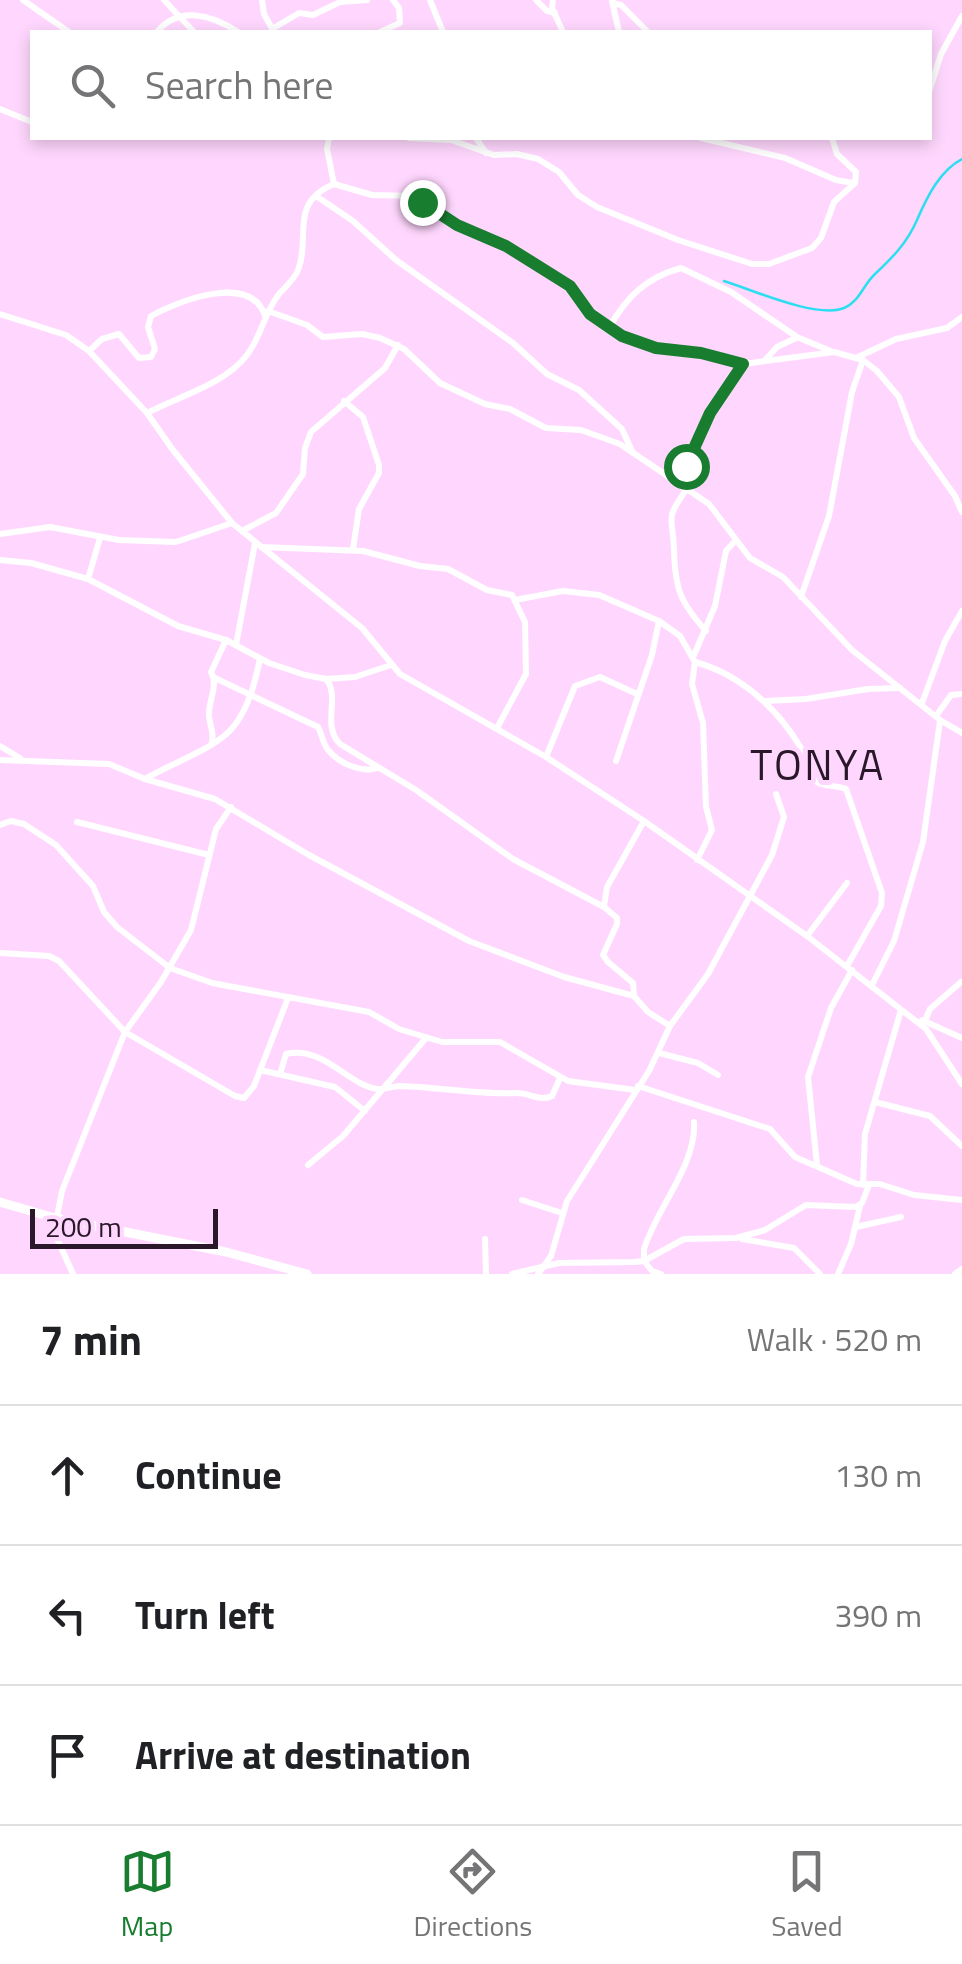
<!DOCTYPE html>
<meta charset="utf-8">
<style>
body{margin:0;font-family:"Titillium Web",sans-serif;background:#f6f6f6;color:#202124}
.scale{position:absolute;left:30px;bottom:25px;width:188px;box-sizing:border-box;padding-left:10px;border:5px solid #2a182a;border-top:0;font-size:28px;line-height:35px;white-space:nowrap;color:#2a182a;-webkit-text-stroke:8px #ffd7fe;paint-order:stroke}
.stop{position:absolute;width:30px;height:30px;margin:-22px;border:8px solid #197d30;border-radius:50%;background:#fff}
.stop.end{background:#197d30;border-color:#fff;box-shadow:0 2px 10px #0008}
.list{margin:0;padding:0;list-style:none}
h2{display:flex;justify-content:space-between;align-items:center;height:130px;margin:0;padding:0 40px;font-size:42px}
h2 small{font-size:32px;font-weight:400;color:#757577}
.list li{display:grid;grid-template-columns:65px 1fr auto;gap:30px;align-items:center;box-sizing:border-box;height:140px;padding:0 40px;border-top:2px solid #e0e0e0}
.list b{display:block;font-size:38px;white-space:nowrap}
.list em{font-size:32px;font-style:normal;color:#757577}
.icon{flex:none;width:55px;height:55px;fill:none;stroke:currentColor;stroke-width:2;stroke-linecap:round;stroke-linejoin:round}
.map{position:relative;flex:none;width:962px;height:1274px;overflow:hidden}
.search{position:absolute;background:#fff;box-shadow:0 5px 15px #0003;left:30px;right:30px;top:30px;height:110px;display:flex;align-items:center;gap:25px;box-sizing:border-box;padding:0 35px;border-radius:0px;color:#757577;font-size:38px}
.sheet{height:550px;background:#fff}
nav{display:flex;justify-content:space-around;align-items:center;box-sizing:border-box;height:140px;border-top:2px solid #e0e0e0;background:#fff;font-size:28px;color:#757577}
nav a{display:grid;justify-items:center;gap:5px}
nav .on{color:#197d30}
.map>svg:first-child{display:block}
</style>
<div class="map">
<svg width="962" height="1274" viewBox="0 0 962 1274">
<rect width="100%" height="100%" fill="#ffd7fe"/>
<g fill="none" stroke-linecap="round" stroke-linejoin="round">
<path stroke="#2ddef1" stroke-width="2.5" d="M 724,281 C 753,290 817,319 844,308 C 860,301 863,285 875,274 C 893,257 907,243 917,220 C 927,197 940,170 962,159"/>
<g stroke="#fff" stroke-width="6">
<path d="M 23,0 L 69,32"/>
<path d="M 164,0 L 194,32"/>
<path d="M 262,0 L 264,14 L 274,32"/>
<path d="M 430,0 L 443,32"/>
<path d="M 536,0 L 547,11 L 555,13"/>
<path d="M 553,0 L 552,8 L 563,32"/>
<path d="M 612,1 L 619,32"/>
<path d="M 613,3 L 621,5 L 648,32"/>
<path d="M 272,29 L 299,13 L 313,15 L 340,2 L 367,0"/>
<path d="M 157,32 C 179,5 212,15 238,32"/>
<path d="M 380,32 L 400,23 L 399,8 L 393,0"/>
<path d="M 930,89 L 941,54 L 962,16"/>
<path d="M 0,109 L 32,122"/>
<path d="M 329,138 L 327,149 L 334,184"/>
<path d="M 409,138 L 451,140 L 494,155 L 517,154 L 538,159 L 559,172 L 578,195 L 597,207 L 678,240 L 752,264 L 769,264 L 812,248 L 821,238 L 834,202 L 855,183"/>
<path d="M 476,138 L 486,153"/>
<path d="M 701,138 L 785,158 L 836,180 L 853,183"/>
<path d="M 832,138 L 837,154 L 856,172 L 855,183"/>
<path d="M 316,196 L 353,221 L 396,260 L 513,343 L 547,374 L 579,390 L 622,429 L 633,453"/>
<path d="M 268,311 L 307,325 L 323,337 L 362,334 L 380,338 L 404,349 L 440,383 L 485,404 L 510,409 L 546,428 L 581,430 L 620,444 L 709,504 L 750,558 L 783,577 L 852,650 L 940,720 L 962,733"/>
<path d="M 0,314 L 66,335 L 89,351 L 147,413 L 173,450 L 232,523 L 362,628 L 400,674 L 546,757 L 644,821 L 807,936 L 926,1029 L 962,1084"/>
<path d="M 609,328 C 626,297 647,277 681,268 L 731,292 L 797,337 L 833,352"/>
<path d="M 89,351 L 102,339 L 119,334 L 139,358 L 151,357 L 155,349 L 148,327 L 151,316 C 178,301 251,272 265,316"/>
<path d="M 858,357 L 896,339 L 947,328 L 962,317"/>
<path d="M 766,359 L 777,347 L 796,338"/>
<path d="M 344,401 L 363,417 L 379,465 L 379,473 L 359,509 L 353,549"/>
<path d="M 147,413 C 179,396 224,385 247,355 C 261,337 264,313 279,294 C 286,286 294,280 298,270 C 311,238 288,203 334,184 L 372,195 L 416,196 L 457,225 L 506,246 L 570,287 L 590,314 L 638,343 L 743,364 L 834,352 L 863,360 L 877,371 L 899,397 L 914,438 L 955,496 L 962,512"/>
<path d="M 683,488 L 691,478 L 686,464 L 710,413 L 743,364"/>
<path d="M 686,490 C 664,521 673,516 674,550 C 675,589 680,602 706,631"/>
<path d="M 242,531 L 276,513 L 303,474 L 305,448 L 311,432 L 385,368 L 398,345"/>
<path d="M 0,534 L 50,527 L 119,540 L 176,542 L 232,523"/>
<path d="M 261,547 L 363,551 L 420,566 L 448,569 L 487,590 L 512,595 L 525,622 L 526,674 L 497,728"/>
<path d="M 0,560 L 31,563 L 88,579 L 178,626 L 226,640 L 269,663 L 305,675 L 326,679 L 355,677 L 391,665"/>
<path d="M 88,579 L 100,538"/>
<path d="M 801,597 L 829,516 L 852,392 L 863,360"/>
<path d="M 515,600 L 563,591 L 599,595 L 659,621 L 680,636 L 695,662 L 692,684 L 703,723 L 706,807 L 712,830 L 697,860"/>
<path d="M 236,645 L 255,543"/>
<path d="M 694,655 L 715,606 L 726,551 L 735,541"/>
<path d="M 695,662 C 740,674 778,709 801,748 C 807,760 803,774 817,782 C 825,787 837,785 846,789 L 882,893 L 881,906 L 847,966"/>
<path d="M 215,678 L 318,727 C 322,734 323,745 329,751 C 340,764 362,773 378,768"/>
<path d="M 326,679 C 341,697 321,725 340,744 L 416,790 L 513,859 L 604,907 L 617,918 L 617,924 L 603,955 L 608,962 L 633,983 L 634,996"/>
<path d="M 765,701 L 806,699 L 868,689 L 900,688"/>
<path d="M 922,703 L 945,641 L 962,611"/>
<path d="M 936,716 L 951,695 L 962,694"/>
<path d="M 212,742 C 214,731 210,727 209,716 C 208,700 219,686 211,672 L 226,640"/>
<path d="M 0,746 L 20,758"/>
<path d="M 546,757 L 575,686 L 600,677 L 637,694"/>
<path d="M 0,760 L 109,764 L 145,779 L 215,799 L 309,855 L 469,941 L 564,977 L 634,996 L 648,1012 L 670,1026"/>
<path d="M 616,761 L 652,655 L 659,621"/>
<path d="M 145,779 C 169,764 218,748 234,726 C 249,707 255,682 260,659"/>
<path d="M 77,822 L 209,855"/>
<path d="M 0,825 L 11,821 L 24,824 L 56,845 L 93,886 L 104,912 L 117,927 L 170,968 L 212,983 L 369,1012 L 399,1029 L 442,1042 L 500,1042 L 568,1081 L 635,1090"/>
<path d="M 604,906 L 607,887 L 644,821"/>
<path d="M 807,936 L 847,883"/>
<path d="M 0,953 L 49,956 L 59,961 L 125,1032 L 235,1096 L 244,1098 L 254,1086 L 288,998"/>
<path d="M 872,985 L 894,941 L 923,842 L 940,721"/>
<path d="M 922,1020 L 962,1038"/>
<path d="M 925,1021 L 930,1009 L 961,982"/>
<path d="M 659,1053 L 698,1063 L 718,1075"/>
<path d="M 260,1070 L 335,1087 L 365,1111"/>
<path d="M 280,1074 L 286,1054 C 323,1045 348,1085 377,1089 C 385,1090 392,1086 400,1086 C 438,1087 477,1095 515,1093 C 529,1092 539,1102 552,1096 L 560,1078"/>
<path d="M 638,1086 L 770,1129 L 795,1157 L 857,1184 L 880,1184 L 914,1195 L 962,1200"/>
<path d="M 875,1102 L 930,1116 L 962,1146"/>
<path d="M 308,1165 L 343,1136 L 426,1038"/>
<path d="M 817,1165 L 808,1077 L 831,1008 L 852,970"/>
<path d="M 863,1185 L 865,1134 L 901,1010"/>
<path d="M 522,1200 L 562,1213"/>
<path d="M 856,1227 L 901,1217"/>
<path d="M 485,1239 L 486,1274"/>
<path d="M 742,1239 L 794,1248 L 820,1274"/>
<path d="M 73,1274 L 54,1232 L 62,1191 L 125,1032 L 161,982 L 191,930 L 216,829 L 231,807"/>
<path d="M 512,1274 L 559,1263 L 634,1262 L 644,1261 L 684,1239 L 736,1238 L 765,1230 L 806,1205 L 856,1207 L 862,1203 L 869,1185"/>
<path d="M 538,1274 L 551,1256 L 567,1201 L 649,1071 L 670,1026 L 708,974 L 772,855 L 784,817 L 776,794"/>
<path d="M 661,1274 L 652,1271 L 644,1261 L 644,1249 C 656,1209 697,1164 694,1122"/>
<path d="M 838,1274 L 851,1244 L 860,1206"/>
<path d="M 955,1274 L 962,1269"/>
</g>
<path stroke="#fff" stroke-width="9" d="M 0,1202 L 55,1218 L 226,1252 L 307,1274"/>
</g>
<g fill="none" stroke-linecap="round" stroke-linejoin="round">
<path stroke="#197d30" stroke-width="12" d="M 422,202 L 457,225 L 506,246 L 570,286 L 590,314 L 622,336 L 656,348 L 701,353 L 743,364 L 710,413 L 686,466"/>
</g>
<g text-anchor="middle" dominant-baseline="central" stroke-width="10" stroke-linejoin="round" paint-order="stroke">
<g font-size="42" letter-spacing="2.5" fill="#2a182a" stroke="#ffd7fe">
<text x="818" y="764">TONYA</text>
</g>
</g>
</svg>
<div class="scale">200 m</div>
<div class="stop" style="left:686px;top:466px"></div>
<div class="stop end" style="left:422px;top:202px"></div>
<div class="search"><svg class="icon" aria-label="search" viewBox="0 0 24 24"><circle cx="10" cy="10" r="6"/><path d="M15 15l6 6"/></svg>Search here</div>
</div>
<section class="sheet">
<h2>7 min<small>Walk · 520 m</small></h2>
<ul class="list">
<li><svg class="icon" aria-label="ahead" viewBox="0 0 24 24"><path d="M12 20V5M6 11l6-6 6 6"/></svg><div><b>Continue</b></div><em>130 m</em></li>
<li><svg class="icon" aria-label="left" viewBox="0 0 24 24"><path d="M17 20v-9H6M10 6l-5 5 5 5"/></svg><div><b>Turn left</b></div><em>390 m</em></li>
<li><svg class="icon" aria-label="arrive" viewBox="0 0 24 24"><path d="M6 21V4h12l-3 4 3 4H6"/></svg><div><b>Arrive at destination</b></div></li>
</ul>
</section>
<nav>
<a class="on"><svg class="icon" aria-label="map" viewBox="0 0 24 24"><path d="M3 6l6-2 6 2 6-2v14l-6 2-6-2-6 2zM9 4v14M15 6v14"/></svg>Map</a>
<a><svg class="icon" aria-label="directions" viewBox="0 0 24 24"><path d="M12 3l9 9-9 9-9-9zM9 14v-3h6M13 9l2 2-2 2"/></svg>Directions</a>
<a><svg class="icon" aria-label="saved" viewBox="0 0 24 24"><path d="M7 4h10v16l-5-4-5 4z"/></svg>Saved</a>
</nav>
